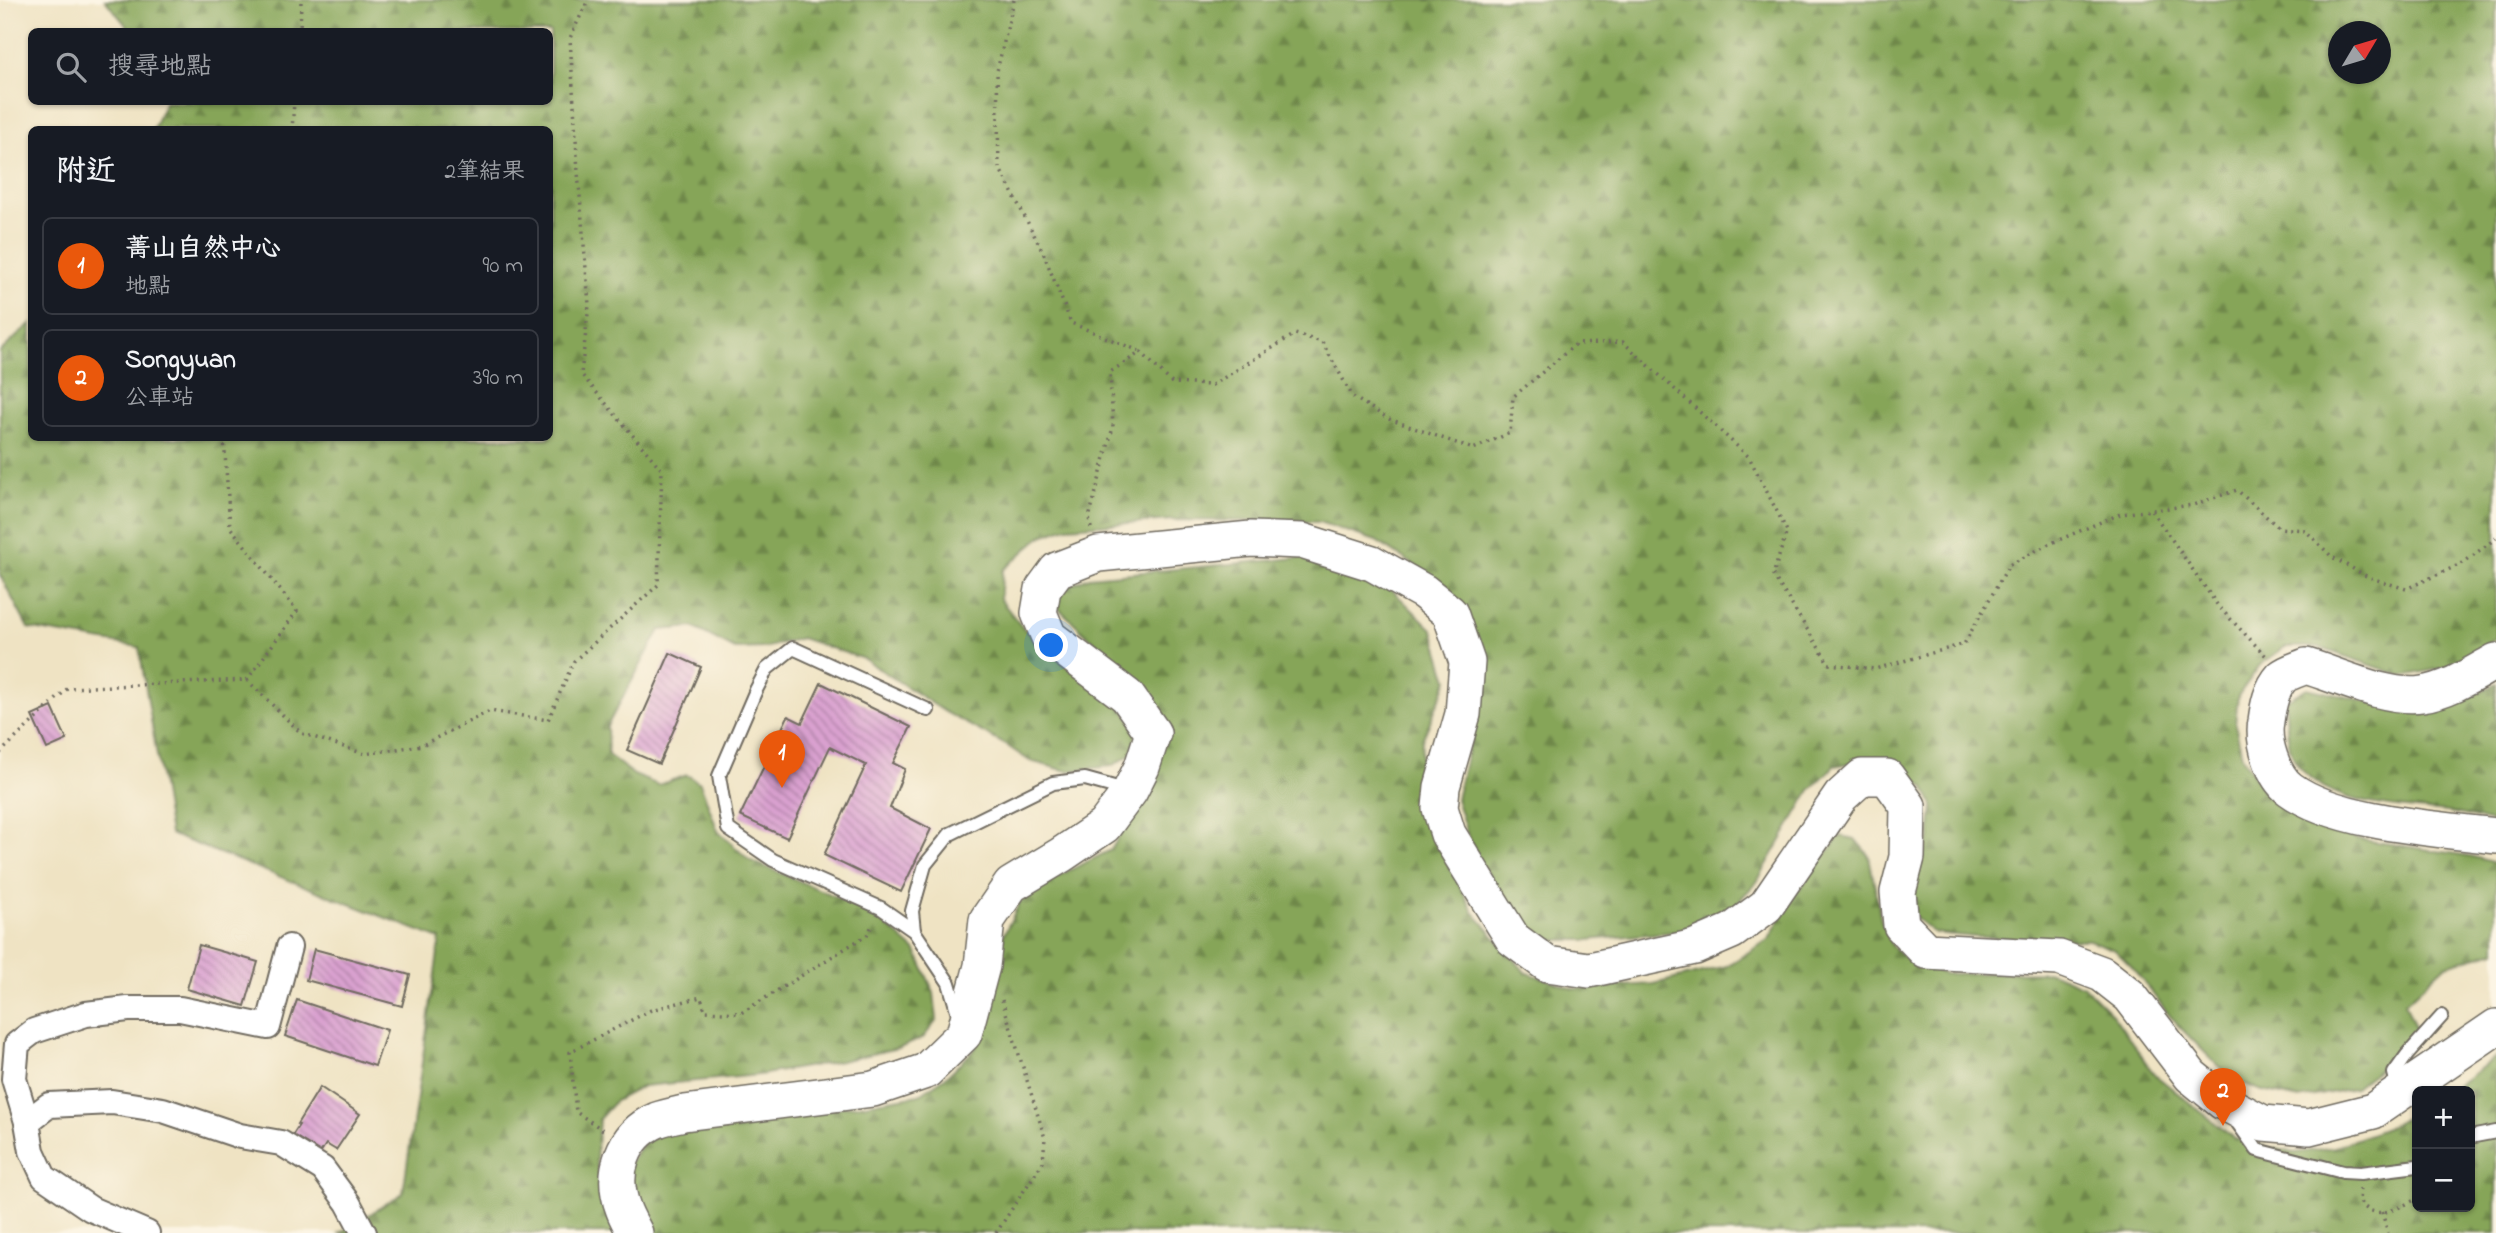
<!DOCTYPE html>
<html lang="zh-TW">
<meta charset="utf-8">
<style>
body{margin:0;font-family:"Indie Flower","LXGW WenKai TC",sans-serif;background:#20242c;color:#f1f3f6}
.controls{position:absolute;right:21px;bottom:21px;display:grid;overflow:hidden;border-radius:10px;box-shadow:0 2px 5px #0004}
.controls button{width:63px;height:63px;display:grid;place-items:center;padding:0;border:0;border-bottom:2px solid #363941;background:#171b24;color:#f1f3f6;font:35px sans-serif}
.compass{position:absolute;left:2328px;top:21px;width:63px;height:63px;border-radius:50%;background:#171b24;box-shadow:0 2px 5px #0004;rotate:52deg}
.you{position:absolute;left:1052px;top:646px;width:24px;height:24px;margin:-18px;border:5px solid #fff;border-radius:50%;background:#1a73e8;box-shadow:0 0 0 10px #1a73e833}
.badge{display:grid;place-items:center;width:46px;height:46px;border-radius:50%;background:#ea580c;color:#fff;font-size:23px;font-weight:700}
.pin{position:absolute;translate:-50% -58px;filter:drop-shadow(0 2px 4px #0008)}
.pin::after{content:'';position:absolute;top:37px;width:24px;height:21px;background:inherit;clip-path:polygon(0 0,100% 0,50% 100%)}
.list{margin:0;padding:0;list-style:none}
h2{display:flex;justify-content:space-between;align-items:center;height:91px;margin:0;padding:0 28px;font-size:30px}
h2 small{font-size:23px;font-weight:400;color:#9ea1a6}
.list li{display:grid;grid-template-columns:46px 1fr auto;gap:21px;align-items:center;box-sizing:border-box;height:98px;margin:0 14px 14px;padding:0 14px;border:2px solid #363941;border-radius:10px}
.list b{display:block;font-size:26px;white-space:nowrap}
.list p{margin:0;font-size:23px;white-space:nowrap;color:#9ea1a6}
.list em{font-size:23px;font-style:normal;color:#9ea1a6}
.icon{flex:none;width:38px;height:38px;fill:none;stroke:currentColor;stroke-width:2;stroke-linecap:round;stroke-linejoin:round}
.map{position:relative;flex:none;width:2496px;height:1233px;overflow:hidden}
.search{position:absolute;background:#171b24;box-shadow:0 2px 5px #0004;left:28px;top:28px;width:525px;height:77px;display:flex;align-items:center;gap:18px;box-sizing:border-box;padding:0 24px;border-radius:10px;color:#9ea1a6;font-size:26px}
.panel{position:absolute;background:#171b24;box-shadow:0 2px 5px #0004;left:28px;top:126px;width:525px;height:315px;border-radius:10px}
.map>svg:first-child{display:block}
</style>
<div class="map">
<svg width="2496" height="1233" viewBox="0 0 2496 1233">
<defs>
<pattern id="forest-firs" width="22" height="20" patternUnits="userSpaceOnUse" patternTransform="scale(1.75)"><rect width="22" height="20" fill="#86a559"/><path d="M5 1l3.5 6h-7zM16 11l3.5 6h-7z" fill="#6e874a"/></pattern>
<pattern id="building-back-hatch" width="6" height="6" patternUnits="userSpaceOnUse" patternTransform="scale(1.75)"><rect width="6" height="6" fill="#daa1d0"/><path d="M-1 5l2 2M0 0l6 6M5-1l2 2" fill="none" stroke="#b183a9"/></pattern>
</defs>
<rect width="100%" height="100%" fill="#fcf5e5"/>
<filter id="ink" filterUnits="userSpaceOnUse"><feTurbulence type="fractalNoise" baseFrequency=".0143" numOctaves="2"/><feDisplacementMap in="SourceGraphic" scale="14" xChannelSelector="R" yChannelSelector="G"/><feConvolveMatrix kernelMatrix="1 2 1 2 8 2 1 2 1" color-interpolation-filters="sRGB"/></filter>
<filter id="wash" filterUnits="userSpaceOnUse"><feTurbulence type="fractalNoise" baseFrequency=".00686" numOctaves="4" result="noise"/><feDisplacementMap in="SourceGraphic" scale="28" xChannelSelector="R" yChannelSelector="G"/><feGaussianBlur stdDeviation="1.57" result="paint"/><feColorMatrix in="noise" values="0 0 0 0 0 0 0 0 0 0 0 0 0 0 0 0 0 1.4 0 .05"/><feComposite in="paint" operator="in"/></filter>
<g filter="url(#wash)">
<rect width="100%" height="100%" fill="#efe3c3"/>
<g fill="url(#forest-firs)" stroke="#586842" stroke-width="2" fill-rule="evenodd">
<path d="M 105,0 L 2496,0 L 2496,638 L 2477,653 L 2443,668 L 2403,676 L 2318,647 L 2285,647 L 2260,665 L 2238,696 L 2235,724 L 2242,756 L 2264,791 L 2296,816 L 2357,839 L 2470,856 L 2496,863 L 2496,951 L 2446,965 L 2405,1003 L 2419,1037 L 2355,1088 L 2299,1099 L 2259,1090 L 2237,1081 L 2216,1064 L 2174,1021 L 2131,966 L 2115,950 L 2089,940 L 1975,937 L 1934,933 L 1916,918 L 1910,891 L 1930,838 L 1933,806 L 1924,786 L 1895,770 L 1861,761 L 1834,766 L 1810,790 L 1757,882 L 1726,914 L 1692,930 L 1588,940 L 1552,940 L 1521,923 L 1473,852 L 1456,799 L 1484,683 L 1473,629 L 1427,573 L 1376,541 L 1319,522 L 1174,520 L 1067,527 L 1042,536 L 1003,570 L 1000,599 L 1022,627 L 1068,667 L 1121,706 L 1137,730 L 1131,754 L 1112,766 L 1067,771 L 1030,761 L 1006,745 L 945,712 L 864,659 L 801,638 L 764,648 L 735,649 L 693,627 L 660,630 L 607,726 L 608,755 L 634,775 L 658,785 L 687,775 L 700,783 L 718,831 L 749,860 L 870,911 L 916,951 L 934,993 L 937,1020 L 923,1038 L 902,1047 L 841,1061 L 759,1075 L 643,1086 L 615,1101 L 599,1119 L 596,1162 L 606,1211 L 617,1233 L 340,1233 L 403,1193 L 440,939 L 170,834 L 139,647 L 28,628 L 0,575 L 0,352 L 31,323 L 32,438 L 550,438 L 550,130 L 153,129 L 165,102 L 550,102 L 550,32 L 131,31 ZM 2338,32 L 2380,32 L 2380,74 L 2338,74 Z"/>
<path d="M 1307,557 L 1392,590 L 1433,630 L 1448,680 L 1422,740 L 1419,787 L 1434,837 L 1474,913 L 1525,972 L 1574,989 L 1654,984 L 1727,966 L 1769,939 L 1788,904 L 1840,836 L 1855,839 L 1869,856 L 1881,920 L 1892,947 L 1914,965 L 1945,974 L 2051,972 L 2084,986 L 2113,1015 L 2154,1074 L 2235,1139 L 2295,1153 L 2335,1147 L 2389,1127 L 2417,1111 L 2417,1207 L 2470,1207 L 2470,1091 L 2450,1091 L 2496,1057 L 2496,1233 L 653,1233 L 646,1227 L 627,1167 L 642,1144 L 672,1128 L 859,1105 L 919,1095 L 949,1074 L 975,1049 L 988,1014 L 1002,938 L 1020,902 L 1060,875 L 1111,850 L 1149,784 L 1136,681 L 1056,606 L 1061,589 L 1089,577 Z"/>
<path d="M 2496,684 L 2496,823 C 2482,820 2468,815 2454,813 C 2403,806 2325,809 2295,760 C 2286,745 2287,719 2285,701 L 2307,688 L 2416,712 L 2466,698 Z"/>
</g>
<g id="blocks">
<g fill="url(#building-back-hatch)">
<path d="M 670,653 L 701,667 L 659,764 L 627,750 Z"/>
<path d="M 821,683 L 911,727 L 893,763 L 905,769 L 890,808 L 931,829 L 901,892 L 824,855 L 866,765 L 830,747 L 787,838 L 740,816 L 788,716 L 802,723 Z"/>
<path d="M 52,707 L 67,740 L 47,749 L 32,716 Z"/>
<path d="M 199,945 L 258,962 L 245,1006 L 187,989 Z"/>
<path d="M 314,949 L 410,975 L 402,1006 L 306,980 Z"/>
<path d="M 297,1000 L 387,1030 L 375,1066 L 285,1036 Z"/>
<path d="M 320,1087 L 360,1114 L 336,1150 L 326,1144 L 308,1171 L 281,1153 L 299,1125 L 297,1124 Z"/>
</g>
</g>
</g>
<g filter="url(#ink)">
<use href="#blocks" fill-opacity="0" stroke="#706b60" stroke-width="2"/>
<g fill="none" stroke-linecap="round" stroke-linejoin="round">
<g stroke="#706b60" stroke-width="16">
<g id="lane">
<path d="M 928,710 L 793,648 L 767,669 L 756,690 L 719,776 L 728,829 L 773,860 L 881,908 L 914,931 L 949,983 L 959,1017"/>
<path d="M 914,931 L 912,911 L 925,865 L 950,834 L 1053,783 L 1085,779 L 1125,790"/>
<path d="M 2398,1089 L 2394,1073 L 2407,1055 L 2442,1016"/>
<path d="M 2237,1122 L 2257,1150 L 2343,1172 L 2361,1173 L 2417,1166"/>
<path d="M 2470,1137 L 2496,1132"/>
</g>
</g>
<g stroke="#706b60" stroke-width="28">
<g id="street">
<path d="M 27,1122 L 49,1105 L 112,1102 L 163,1110 L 240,1136 L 281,1143 L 323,1169 L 348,1203 L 364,1233"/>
<path d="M 147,1233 L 91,1209 L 44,1177 L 32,1151 L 27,1122 L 14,1079 L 17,1044 L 34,1031 L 86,1014 L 128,1009 L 180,1009 L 268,1027 L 289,947"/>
</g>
</g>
<g stroke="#706b60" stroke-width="38">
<g id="secondary">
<path d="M 2496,661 C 2473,674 2449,690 2422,694 C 2387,699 2339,676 2306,666 C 2299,669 2288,672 2282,677 C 2271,689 2268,706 2266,721 C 2262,742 2273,776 2290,789 C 2336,823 2439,829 2496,836"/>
<path d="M 635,1233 C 631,1225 626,1217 623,1208 C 610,1174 622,1135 657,1120 C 665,1117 675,1115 684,1113 L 873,1089 L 926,1071 L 964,1034 L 982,966 L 987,920 L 1011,885 L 1061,855 L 1104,826 L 1130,791 L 1142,767 L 1153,733 L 1127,696 L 1049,637 L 1039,613 L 1043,589 L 1057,570 L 1098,554 L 1251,539 L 1302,541 L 1372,563 L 1424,592 L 1450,613 L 1467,662 L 1463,714 L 1442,787 L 1440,808 L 1448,834 L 1513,939 L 1547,964 L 1589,970 L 1695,947 L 1732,931 L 1766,906 L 1841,796 L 1862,777 L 1887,777 L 1908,806 L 1907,857 L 1898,892 L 1901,925 L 1926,951 L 2059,958 L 2102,974 L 2130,996 L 2191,1076 L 2223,1102 L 2263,1123 L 2309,1127 L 2373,1111 L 2496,1027"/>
</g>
</g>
<g stroke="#706b60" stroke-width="3.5" stroke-dasharray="2 5" stroke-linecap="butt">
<path d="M 1014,0 L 997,71 L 999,167 L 1043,252 L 1071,323 L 1139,351"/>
<path d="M 300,32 L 301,0"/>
<path d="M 292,130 L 294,102"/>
<path d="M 2152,511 L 2218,606 L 2266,656"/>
<path d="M 1091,528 L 1089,518 L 1113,427 L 1110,372 L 1141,352 L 1172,383 L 1212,385 L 1295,334 L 1322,342 L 1353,397 L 1389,419 L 1473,449 L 1510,433 L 1513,397 L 1576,344 L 1623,342 L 1749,457 L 1787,531 L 1773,575 L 1829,664 L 1875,669 L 1964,644 L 2009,565 L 2049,544 L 2120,514 L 2193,505 L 2237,490 L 2279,528 L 2305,530 L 2332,557 L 2368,577 L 2406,589 L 2463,563 L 2496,538"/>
<path d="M 247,680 L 301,733 L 365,754 L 422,745 L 490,711 L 548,720 L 574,661 L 658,585 L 662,470 L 581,374 L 589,305 L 578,172 L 570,38 L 588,0"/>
<path d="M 0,753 L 68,688 L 247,680 L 297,611 L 230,527 L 224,438"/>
<path d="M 603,1130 L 576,1112 L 570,1052 L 651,1010 L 701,997 L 705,1011 L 741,1013 L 867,935 L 873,924"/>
<path d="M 2360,1189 L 2359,1201 C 2375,1223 2397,1208 2417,1199"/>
<path d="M 2382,1212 L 2388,1233"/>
<path d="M 996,1233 L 1043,1162 L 1045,1138 L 1002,1000"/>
</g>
<use href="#lane" stroke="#fff" stroke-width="12"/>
<use href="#street" stroke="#fff" stroke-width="24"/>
<use href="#secondary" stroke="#fff" stroke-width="35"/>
</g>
</g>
</svg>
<div class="controls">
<button>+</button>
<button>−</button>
</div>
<svg class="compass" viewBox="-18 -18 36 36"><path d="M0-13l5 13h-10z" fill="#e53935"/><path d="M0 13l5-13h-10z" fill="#9ea1a6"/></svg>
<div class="you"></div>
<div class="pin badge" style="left:782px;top:788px">1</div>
<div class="pin badge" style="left:2223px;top:1126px">2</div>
<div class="search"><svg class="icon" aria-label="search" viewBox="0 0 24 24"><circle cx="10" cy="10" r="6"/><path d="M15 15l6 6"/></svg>搜尋地點</div>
<section class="panel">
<h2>附近<small>2筆結果</small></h2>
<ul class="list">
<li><span class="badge">1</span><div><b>菁山自然中心</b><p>地點</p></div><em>90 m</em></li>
<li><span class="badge">2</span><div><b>Songyuan</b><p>公車站</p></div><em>390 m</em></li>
</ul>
</section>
</div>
